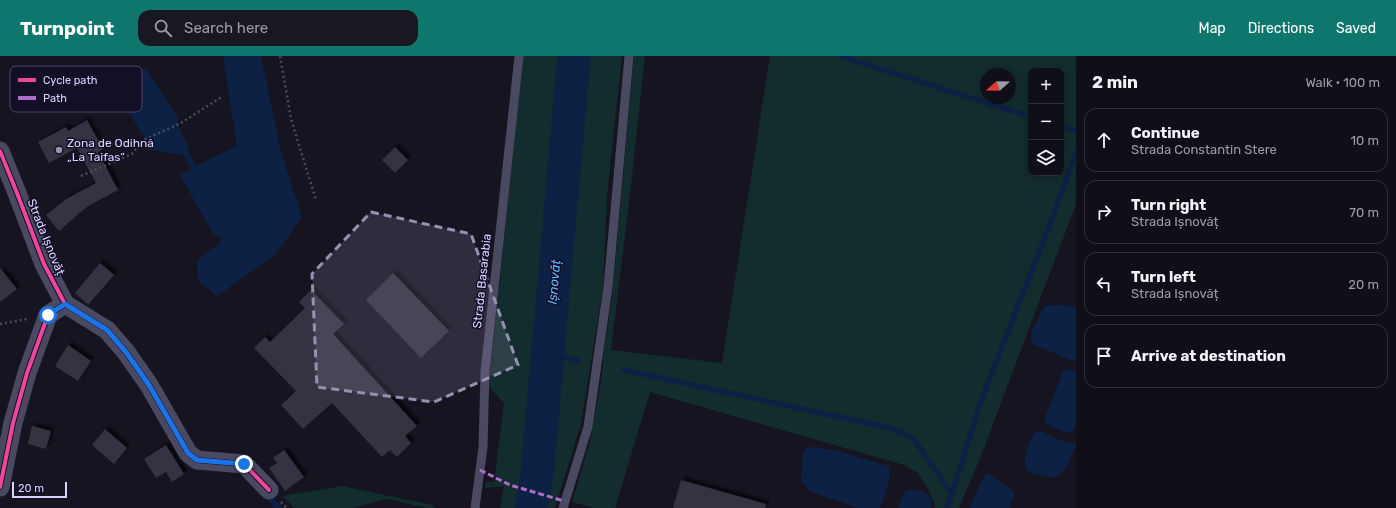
<!DOCTYPE html>
<meta charset="utf-8">
<style>
body{margin:0;font-family:Rubik,sans-serif;background:#191822;color:#f1f3f6}
.controls{position:absolute;right:12px;top:12px;display:grid;overflow:hidden;border-radius:8px;box-shadow:0 2px 10px #0003}
.controls button{width:36px;height:36px;display:grid;place-items:center;padding:0;border:0;border-bottom:1px solid #302f38;background:#100f19;color:#f1f3f6;font:20px sans-serif}
.compass{position:absolute;left:980px;top:12px;width:36px;height:36px;border-radius:50%;background:#100f19;box-shadow:0 2px 10px #0003;rotate:250deg}
.scale{position:absolute;left:12px;bottom:10px;width:55px;box-sizing:border-box;padding-left:4px;border:2px solid #d9d4ff;border-top:0;font-size:11px;line-height:14px;white-space:nowrap;color:#d9d4ff;-webkit-text-stroke:3px #130f26;paint-order:stroke}
.stop{position:absolute;width:12px;height:12px;margin:-9px;border:3px solid #1a73e8;border-radius:50%;background:#fff}
.stop.end{background:#1a73e8;border-color:#fff;box-shadow:0 1px 4px #0008}
.list{margin:0;padding:0;list-style:none}
h2{display:flex;justify-content:space-between;align-items:center;height:52px;margin:0;padding:0 16px;font-size:17px}
h2 small{font-size:13px;font-weight:400;color:#9c9ca2}
.list li{display:grid;grid-template-columns:26px 1fr auto;gap:12px;align-items:center;box-sizing:border-box;height:64px;margin:0 8px 8px;padding:0 8px;border:1px solid #302f38;border-radius:12px}
.list b{display:block;font-size:15px;white-space:nowrap}
.list p{margin:0;font-size:13px;white-space:nowrap;color:#9c9ca2}
.list em{font-size:13px;font-style:normal;color:#9c9ca2}
.icon{flex:none;width:22px;height:22px;fill:none;stroke:currentColor;stroke-width:2;stroke-linecap:round;stroke-linejoin:round}
.map{position:relative;flex:none;width:1076px;height:452px;overflow:hidden}
header{display:flex;align-items:center;gap:24px;box-sizing:border-box;height:56px;padding:0 20px;background:#0f766e;color:#fff}
header strong{font-size:19px}
nav{display:flex;gap:22px;margin-inline-start:auto;font-size:14px}
.search{width:280px;height:36px;background:#191822;display:flex;align-items:center;gap:10px;box-sizing:border-box;padding:0 14px;border-radius:12px;color:#9c9ca2;font-size:15px}
main{display:flex}
aside{flex:1;background:#100f19}
.map>svg:first-child{display:block}
</style>
<header>
<strong>Turnpoint</strong>
<div class="search"><svg class="icon" aria-label="search" viewBox="0 0 24 24"><circle cx="10" cy="10" r="6"/><path d="M15 15l6 6"/></svg>Search here</div>
<nav><a>Map</a><a>Directions</a><a>Saved</a></nav>
</header>
<main>
<div class="map">
<svg width="1076" height="452" viewBox="0 0 1076 452">
<defs>
<filter id="shadow"><feDropShadow dx="3.5" dy="-3.5" stdDeviation="1" flood-color="#0009"/></filter>
</defs>
<rect width="100%" height="100%" fill="#161421"/>
<g fill="#132c2d" fill-rule="evenodd">
<path d="M 523,0 L 622,0 L 607,140 L 603,231 L 581,368 L 555,452 L 500,452 L 504,430 L 485,432 L 486,426 L 494,426 L 504,347 L 489,331 Z"/>
<path d="M 634,0 L 645,0 L 631,130 L 611,294 L 722,307 L 770,0 L 1076,0 L 1076,148 L 981,400 L 959,452 L 934,452 L 935,450 L 928,433 L 918,417 L 904,409 L 650,336 L 615,452 L 594,452 L 572,446 L 590,386 L 601,326 L 604,295 L 612,242 ZM 1031,15 L 1061,15 L 1061,117 L 1031,117 ZM 986,18 L 1010,18 L 1010,42 L 986,42 Z"/>
<path d="M 342,430 L 432,449 L 435,452 L 428,452 L 387,443 L 352,452 L 295,452 L 282,440 Z"/>
</g>
<g fill="#0d2144">
<path d="M 223,0 L 261,0 L 281,96 L 302,161 L 276,198 L 216,241 C 213,235 210,234 204,230 C 196,223 197,212 198,203 L 220,187 L 221,181 L 213,178 L 180,119 L 191,112 L 237,90 Z"/>
<path d="M 137,11 L 147,14 L 178,62 L 177,67 L 190,95 L 183,99 L 151,94 L 149,88 L 125,51 L 119,28 L 121,18 L 127,12 Z"/>
<path d="M 1060,249 L 1073,250 L 1076,252 L 1076,306 L 1039,291 L 1033,288 L 1031,284 L 1032,274 L 1045,250 Z"/>
<path d="M 1070,313 L 1076,315 L 1076,368 L 1073,375 L 1070,377 C 1062,376 1051,371 1045,366 L 1045,362 L 1063,315 Z"/>
<path d="M 1040,374 L 1058,384 L 1076,388 C 1072,400 1067,413 1057,421 L 1048,421 L 1028,416 C 1020,403 1029,388 1035,376 Z"/>
<path d="M 808,391 C 832,391 866,404 889,410 C 891,425 886,439 880,452 L 859,452 L 811,436 L 801,425 L 803,395 Z"/>
<path d="M 986,417 L 989,418 L 1013,435 L 1015,438 L 1009,452 L 969,452 L 984,420 Z"/>
<path d="M 910,433 L 921,435 L 930,440 L 932,448 L 930,452 L 898,452 L 904,436 Z"/>
</g>
<g fill="none" stroke-linecap="round" stroke-linejoin="round">
<g stroke="#0d2144" stroke-width="5.5">
<path d="M 840,0 L 1031,61"/>
<path d="M 1061,70 L 1076,75"/>
<path d="M 186,98 L 194,111"/>
<path d="M 548,296 L 578,305"/>
<path d="M 624,314 L 890,372 L 913,382 L 952,438 L 947,452"/>
<path d="M 952,438 L 982,342 L 1047,176 L 1076,97"/>
<path d="M 266,439 L 280,452"/>
</g>
<path stroke="#0d2144" stroke-width="33" d="M 531,452 L 537,419 L 574,0"/>
</g>
<g fill="#343243" filter="url(#shadow)">
<path d="M 87,64 L 103,93 L 98,96 L 118,134 L 88,150 L 59,175 L 46,159 L 66,143 L 96,127 L 77,92 L 49,107 L 38,86 L 66,71 L 68,75 Z"/>
<path d="M 395,91 L 408,104 L 395,117 L 382,104 Z"/>
<path d="M 100,207 L 114,219 L 88,249 L 75,237 Z"/>
<path d="M 0,212 L 17,233 L 0,246 Z"/>
<path d="M 393,217 L 449,275 L 421,302 L 366,244 Z"/>
<path d="M 311,234 L 344,268 L 333,278 L 417,370 L 405,380 L 411,387 L 397,401 L 390,394 L 382,401 L 332,347 L 303,373 L 281,349 L 296,335 L 254,292 L 265,281 L 270,286 L 305,252 L 299,246 Z"/>
<path d="M 68,289 L 91,305 L 78,325 L 55,310 Z"/>
<path d="M 32,370 L 51,375 L 46,393 L 28,388 Z"/>
<path d="M 105,373 L 127,392 L 114,408 L 92,389 Z"/>
<path d="M 166,389 L 184,418 L 172,426 L 166,416 L 156,422 L 144,403 Z"/>
<path d="M 284,394 L 304,421 L 285,435 L 269,412 L 277,407 L 273,402 Z"/>
<path d="M 681,424 L 766,448 L 765,452 L 673,452 Z"/>
</g>
<g fill="none" stroke-linecap="round" stroke-linejoin="round">
<g stroke="#44505f" stroke-width="2.5" stroke-dasharray="2 3" stroke-linecap="butt">
<path d="M 280,0 L 291,63 L 316,144"/>
<path d="M 81,120 L 132,98 L 143,84 L 181,67 L 223,40"/>
<path d="M 0,268 L 27,263"/>
<path d="M 281,446 L 287,452"/>
</g>
<g stroke="#4a4962" stroke-width="9">
<path d="M 475,452 L 483,391 L 485,316 L 519,0"/>
<path d="M 563,452 L 588,371 L 608,231 L 629,0"/>
</g>
<g stroke="#4a4962" stroke-width="19">
<path d="M 0,95 L 17,137 L 44,208 L 65,248 L 107,274 L 126,296 L 149,329 L 188,397 L 197,404 L 244,408 L 269,434"/>
<path d="M 0,431 L 13,367 L 27,317 L 48,259 L 65,248"/>
</g>
<path stroke="#b06ccc" stroke-width="3" stroke-dasharray="6 3" stroke-linecap="butt" d="M 480,414 L 510,429 L 564,445"/>
<g stroke="#130f26" stroke-width="6">
<g id="cycleway">
<path d="M 0,95 L 17,137 L 44,208 L 65,248 L 107,274 L 126,296 L 149,329 L 188,397 L 197,404 L 244,408 L 269,434"/>
<path d="M 0,431 L 13,367 L 27,317 L 48,259 L 65,248"/>
</g>
</g>
<use href="#cycleway" stroke="#ed469a" stroke-width="4"/>
</g>
<g fill="none" stroke-linecap="round" stroke-linejoin="round">
<path stroke="#1a73e8" stroke-width="5" d="M 48,259 L 65,248 L 107,274 L 126,296 L 149,329 L 188,397 L 197,404 L 244,408"/>
</g>
<path fill="#9591b1" fill-opacity="0.2" stroke="#9591b1" stroke-width="3" stroke-dasharray="8 5" stroke-linejoin="round" d="M 371,156 L 471,178 L 518,309 L 434,346 L 317,331 L 312,218 Z"/>
<circle fill="#9591b1" stroke="#130f26" stroke-width="1.5" cx="59" cy="94" r="4"/>
<g text-anchor="middle" dominant-baseline="central" stroke-width="3" stroke-linejoin="round" paint-order="stroke">
<g font-size="12" fill="#d9d4ff" stroke="#130f26" text-anchor="start">
<text x="67" y="87">Zona de Odihnă<tspan x="67" dy="14">„La Taifas”</tspan></text>
</g>
<g font-size="12" fill="#d9d4ff" stroke="#130f26">
<text transform="translate(46 181) rotate(68)">Strada Ișnovăț</text>
<text transform="translate(482 225) rotate(-84)">Strada Basarabia</text>
</g>
<g font-size="13" font-style="italic" fill="#62b6ff" stroke="#130f26">
<text transform="translate(554 226) rotate(-85)">Ișnovăț</text>
</g>
</g>
<rect x="10" y="10" width="132" height="46" rx="6" fill="#130f26" stroke="#4e4a67" stroke-width="1"/>
<rect x="18" y="22" width="18" height="4" fill="#ed469a"/>
<rect x="18" y="40" width="18" height="4" fill="#b06ccc"/>
<g font-size="11" fill="#d9d4ff">
<text x="43" y="28">Cycle path</text>
<text x="43" y="46">Path</text>
</g>
</svg>
<div class="controls">
<button>+</button>
<button>−</button>
<button><svg class="icon" aria-label="layers" viewBox="0 0 24 24"><path d="M12 4l9 5-9 5-9-5zM3 14l9 5 9-5"/></svg></button>
</div>
<svg class="compass" viewBox="-18 -18 36 36"><path d="M0-13l5 13h-10z" fill="#e53935"/><path d="M0 13l5-13h-10z" fill="#9c9ca2"/></svg>
<div class="scale">20 m</div>
<div class="stop" style="left:48px;top:259px"></div>
<div class="stop end" style="left:244px;top:408px"></div>
</div>
<aside>
<h2>2 min<small>Walk · 100 m</small></h2>
<ul class="list">
<li><svg class="icon" aria-label="ahead" viewBox="0 0 24 24"><path d="M12 20V5M6 11l6-6 6 6"/></svg><div><b>Continue</b><p>Strada Constantin Stere</p></div><em>10 m</em></li>
<li><svg class="icon" aria-label="right" viewBox="0 0 24 24"><path d="M7 20v-9h11M14 6l5 5-5 5"/></svg><div><b>Turn right</b><p>Strada Ișnovăț</p></div><em>70 m</em></li>
<li><svg class="icon" aria-label="left" viewBox="0 0 24 24"><path d="M17 20v-9H6M10 6l-5 5 5 5"/></svg><div><b>Turn left</b><p>Strada Ișnovăț</p></div><em>20 m</em></li>
<li><svg class="icon" aria-label="arrive" viewBox="0 0 24 24"><path d="M6 21V4h12l-3 4 3 4H6"/></svg><div><b>Arrive at destination</b></div></li>
</ul>
</aside>
</main>
